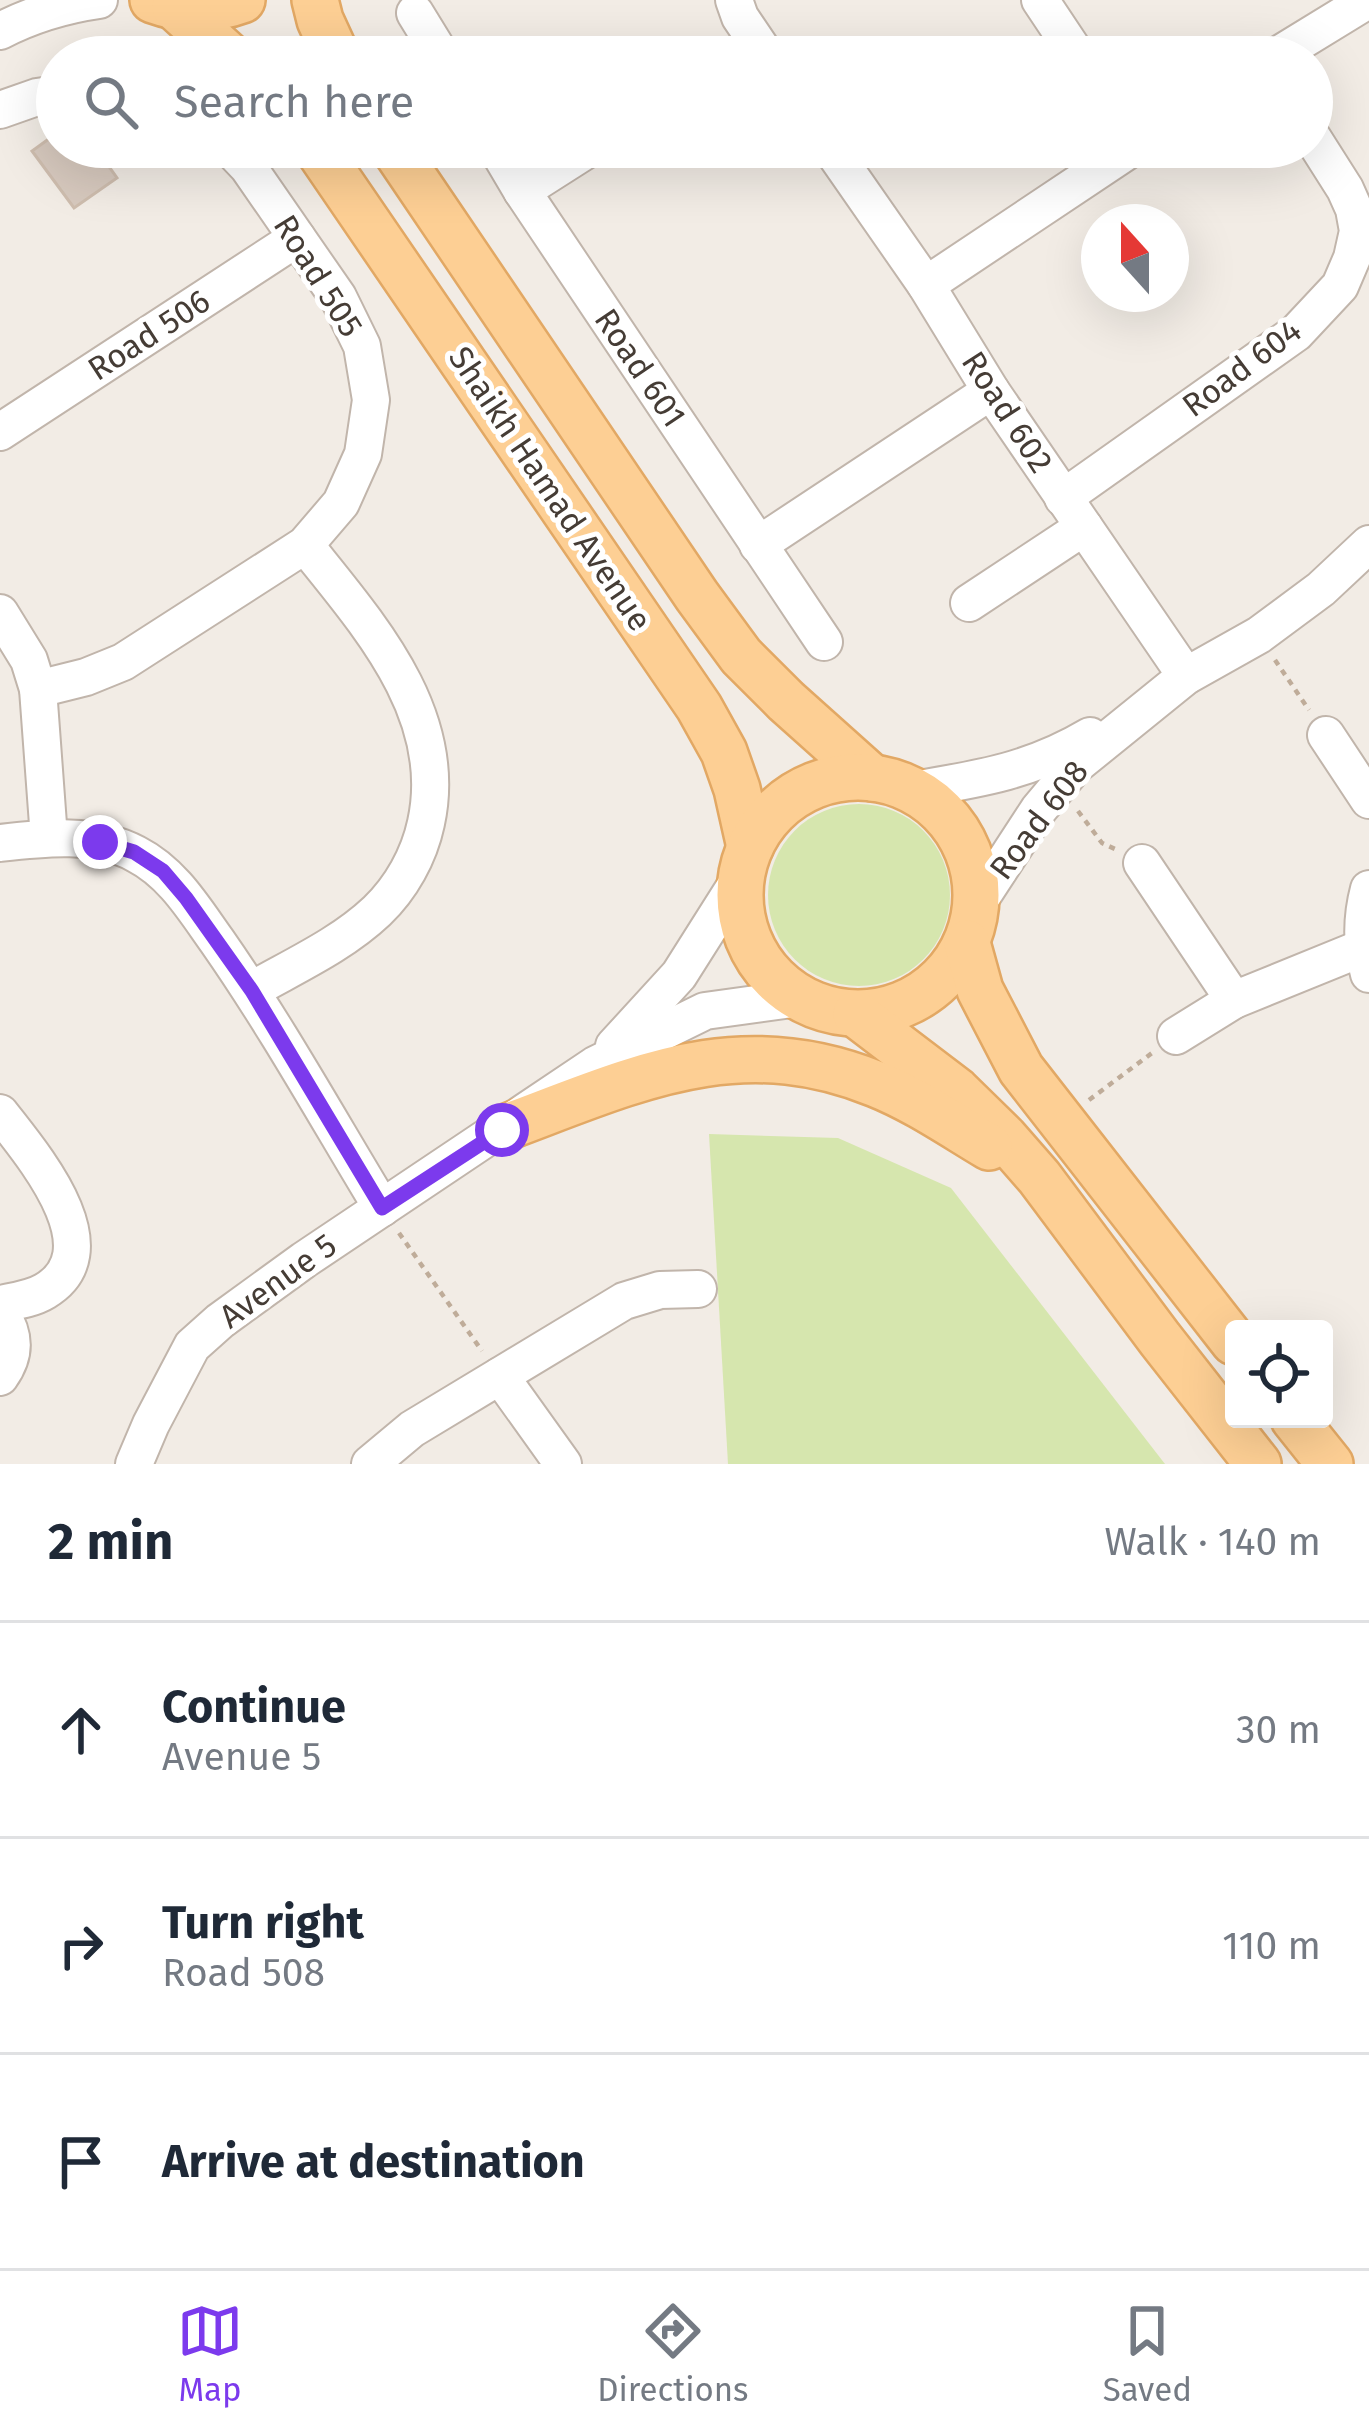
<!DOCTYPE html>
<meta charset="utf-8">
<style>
body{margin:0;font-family:"Fira Sans",sans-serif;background:#f6f6f7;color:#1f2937}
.controls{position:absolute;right:36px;bottom:36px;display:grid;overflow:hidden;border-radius:12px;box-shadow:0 12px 48px #0002}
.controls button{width:108px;height:108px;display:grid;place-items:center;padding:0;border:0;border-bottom:3px solid #e0e1e3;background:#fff;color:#1f2937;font:60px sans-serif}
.compass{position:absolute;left:1081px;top:204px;width:108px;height:108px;border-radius:50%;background:#fff;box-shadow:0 12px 48px #0002;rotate:339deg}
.stop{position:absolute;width:36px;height:36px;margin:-27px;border:9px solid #7c3aed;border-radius:50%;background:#fff}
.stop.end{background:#7c3aed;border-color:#fff;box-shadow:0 3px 12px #0008}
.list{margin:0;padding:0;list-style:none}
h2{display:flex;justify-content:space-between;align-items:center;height:156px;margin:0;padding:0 48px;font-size:51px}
h2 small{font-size:39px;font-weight:400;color:#747a83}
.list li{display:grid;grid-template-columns:78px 1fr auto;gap:36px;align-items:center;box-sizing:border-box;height:216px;padding:0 48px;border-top:3px solid #e0e1e3}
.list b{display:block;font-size:45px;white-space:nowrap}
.list p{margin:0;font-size:39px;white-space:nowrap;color:#747a83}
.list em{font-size:39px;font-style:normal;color:#747a83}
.icon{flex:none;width:66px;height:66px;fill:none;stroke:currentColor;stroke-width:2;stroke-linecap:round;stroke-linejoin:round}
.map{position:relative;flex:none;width:1369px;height:1464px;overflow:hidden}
.search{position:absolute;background:#fff;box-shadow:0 12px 48px #0002;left:36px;right:36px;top:36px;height:132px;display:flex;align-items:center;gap:30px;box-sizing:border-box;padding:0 42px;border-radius:66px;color:#747a83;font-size:45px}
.sheet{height:804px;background:#fff}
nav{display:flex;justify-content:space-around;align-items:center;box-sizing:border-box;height:168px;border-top:3px solid #e0e1e3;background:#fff;font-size:33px;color:#747a83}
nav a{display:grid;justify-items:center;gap:6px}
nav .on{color:#7c3aed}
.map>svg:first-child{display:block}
</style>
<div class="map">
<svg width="1369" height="1464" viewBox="0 0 1369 1464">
<rect width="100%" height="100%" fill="#f2ece5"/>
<g fill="#d6e6ae">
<circle cx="859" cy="895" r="91"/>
<path d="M 709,1134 L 838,1138 L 951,1188 L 1165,1464 L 728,1464 Z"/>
</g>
<path fill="#d7c9be" stroke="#cebdae" stroke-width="3" d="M 57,133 L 57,147 L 95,147 L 117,178 L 74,208 L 32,151 Z"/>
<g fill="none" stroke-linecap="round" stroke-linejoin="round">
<g stroke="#c1b5ab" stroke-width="40">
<g id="minor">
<path d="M 734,0 L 740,17 L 767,57"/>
<path d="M 1040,0 L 1078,57"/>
<path d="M 415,13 L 442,57"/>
<path d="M 0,31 C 31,15 64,5 99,0"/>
<path d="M 1275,57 L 1368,0"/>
<path d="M 0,110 L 37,97 L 57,94"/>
<path d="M 496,147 L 522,191 L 824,642"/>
<path d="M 830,147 L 926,285 L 991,391 L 1186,676"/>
<path d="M 522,191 L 591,147"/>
<path d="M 926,285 L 1133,147"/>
<path d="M 0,432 L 297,238"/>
<path d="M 1063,498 L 1296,333 L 1340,286 L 1352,258 L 1358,231 L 1354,209 L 1345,189 L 1312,137"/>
<path d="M 758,545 L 991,391"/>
<path d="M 969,603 L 1084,527"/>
<path d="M 0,613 L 29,660 L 38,689 L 49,838"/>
<path d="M 38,689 L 86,677 L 123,662 L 305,545 L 341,503 L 363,454 L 371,400 L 362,346 L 338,297 L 248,167 L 229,147"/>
<path d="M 1326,735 L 1369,800"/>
<path d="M 913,790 C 979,779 1031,771 1090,736"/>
<path d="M 0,843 C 44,838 96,832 136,854 C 173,873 194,909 217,941 C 277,1027 328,1119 382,1208"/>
<path d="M 1142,863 L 1234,1000 L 1362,948"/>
<path d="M 1369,889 C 1361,919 1361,945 1369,974"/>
<path d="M 977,904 L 1039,809 L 1076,765 L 1186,676 L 1259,635 L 1321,589 L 1369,544"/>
<path d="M 252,990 C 294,966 341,945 377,911 C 401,888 419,856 426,823 C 450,714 368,624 305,545"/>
<path d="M 1176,1036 L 1234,1000"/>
<path d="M 614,1046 L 679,975 L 741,877"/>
<path d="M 0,1113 C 30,1152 115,1249 45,1291 C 32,1299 15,1301 0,1304"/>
<path d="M 0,1312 C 15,1334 16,1355 0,1377"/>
<path d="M 500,1376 L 563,1464"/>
<path d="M 134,1464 L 151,1424 L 192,1346 L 220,1321 L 304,1260 L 595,1065 L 705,1011 L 799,998"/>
<path d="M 370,1464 L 412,1429 L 624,1301 L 660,1290 L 698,1289"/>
</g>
</g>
<g stroke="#e2a864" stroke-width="50">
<g id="major">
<path d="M 153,0 C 183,11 212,11 242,0"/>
<path d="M 315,0 L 320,20 L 337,57"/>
<path d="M 175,7 L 230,57"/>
<path d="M 316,147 L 699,707 L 724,752 L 737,789 L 750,847"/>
<path d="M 393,147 L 697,596 L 741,656 L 786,701 L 872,778"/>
<circle cx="858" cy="895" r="118"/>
<path d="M 967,943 L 980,990 L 1021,1069 L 1234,1342"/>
<path d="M 856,1014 L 957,1091 L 1004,1137 L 1039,1177 L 1160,1339 L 1258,1464"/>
<path d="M 501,1129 C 631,1081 736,1027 876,1084 C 916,1100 952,1125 989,1147"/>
<path d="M 1294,1419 L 1330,1464"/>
</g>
</g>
<g stroke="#bfac99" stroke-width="4.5" stroke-dasharray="6 6" stroke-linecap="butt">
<path d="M 1275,660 L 1309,710"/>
<path d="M 1078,811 L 1102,843 L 1115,849"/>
<path d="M 1089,1100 L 1152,1053"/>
<path d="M 399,1233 L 482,1351"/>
</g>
<use href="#minor" stroke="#fff" stroke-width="36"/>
<use href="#major" stroke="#fdcf94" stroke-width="45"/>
</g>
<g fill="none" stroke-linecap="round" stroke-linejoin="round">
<path stroke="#7c3aed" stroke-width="15" d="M 100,842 L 134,852 L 163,871 L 186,898 L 252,991 L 382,1208 L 502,1130"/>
</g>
<g text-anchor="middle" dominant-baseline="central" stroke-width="10" stroke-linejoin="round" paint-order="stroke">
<g font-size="33" fill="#453c35" stroke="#fff">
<text transform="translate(318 276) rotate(58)">Road 505</text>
<text transform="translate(149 335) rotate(-33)">Road 506</text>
<text transform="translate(640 368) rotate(56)">Road 601</text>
<text transform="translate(1242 368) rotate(-37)">Road 604</text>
<text transform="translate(1007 412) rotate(57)">Road 602</text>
<text transform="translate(550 489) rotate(56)">Shaikh Hamad Avenue</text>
<text transform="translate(1039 820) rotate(-53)">Road 608</text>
<text transform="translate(278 1281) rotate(-36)">Avenue 5</text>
</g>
</g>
</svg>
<div class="controls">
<button><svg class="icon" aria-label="locate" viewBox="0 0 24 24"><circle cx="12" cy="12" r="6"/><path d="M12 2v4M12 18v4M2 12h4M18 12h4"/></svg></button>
</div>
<svg class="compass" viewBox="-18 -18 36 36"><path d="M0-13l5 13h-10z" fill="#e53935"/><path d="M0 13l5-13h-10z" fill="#747a83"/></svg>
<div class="stop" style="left:502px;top:1130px"></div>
<div class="stop end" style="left:100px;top:842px"></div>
<div class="search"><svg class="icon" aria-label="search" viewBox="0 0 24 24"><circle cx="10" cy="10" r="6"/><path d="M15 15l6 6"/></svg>Search here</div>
</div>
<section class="sheet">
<h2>2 min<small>Walk · 140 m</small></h2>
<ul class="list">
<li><svg class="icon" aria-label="ahead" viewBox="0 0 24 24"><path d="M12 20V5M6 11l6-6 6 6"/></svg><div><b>Continue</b><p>Avenue 5</p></div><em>30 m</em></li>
<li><svg class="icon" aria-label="right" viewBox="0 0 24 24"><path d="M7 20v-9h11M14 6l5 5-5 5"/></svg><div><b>Turn right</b><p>Road 508</p></div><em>110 m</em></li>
<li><svg class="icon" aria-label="arrive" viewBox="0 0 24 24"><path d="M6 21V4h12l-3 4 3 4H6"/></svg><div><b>Arrive at destination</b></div></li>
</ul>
</section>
<nav>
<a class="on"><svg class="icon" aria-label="map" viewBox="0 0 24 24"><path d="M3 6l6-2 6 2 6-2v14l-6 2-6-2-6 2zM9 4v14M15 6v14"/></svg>Map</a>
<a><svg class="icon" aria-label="directions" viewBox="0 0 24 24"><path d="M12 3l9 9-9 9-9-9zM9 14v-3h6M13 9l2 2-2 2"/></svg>Directions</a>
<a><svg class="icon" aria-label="saved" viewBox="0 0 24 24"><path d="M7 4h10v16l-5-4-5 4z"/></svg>Saved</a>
</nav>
